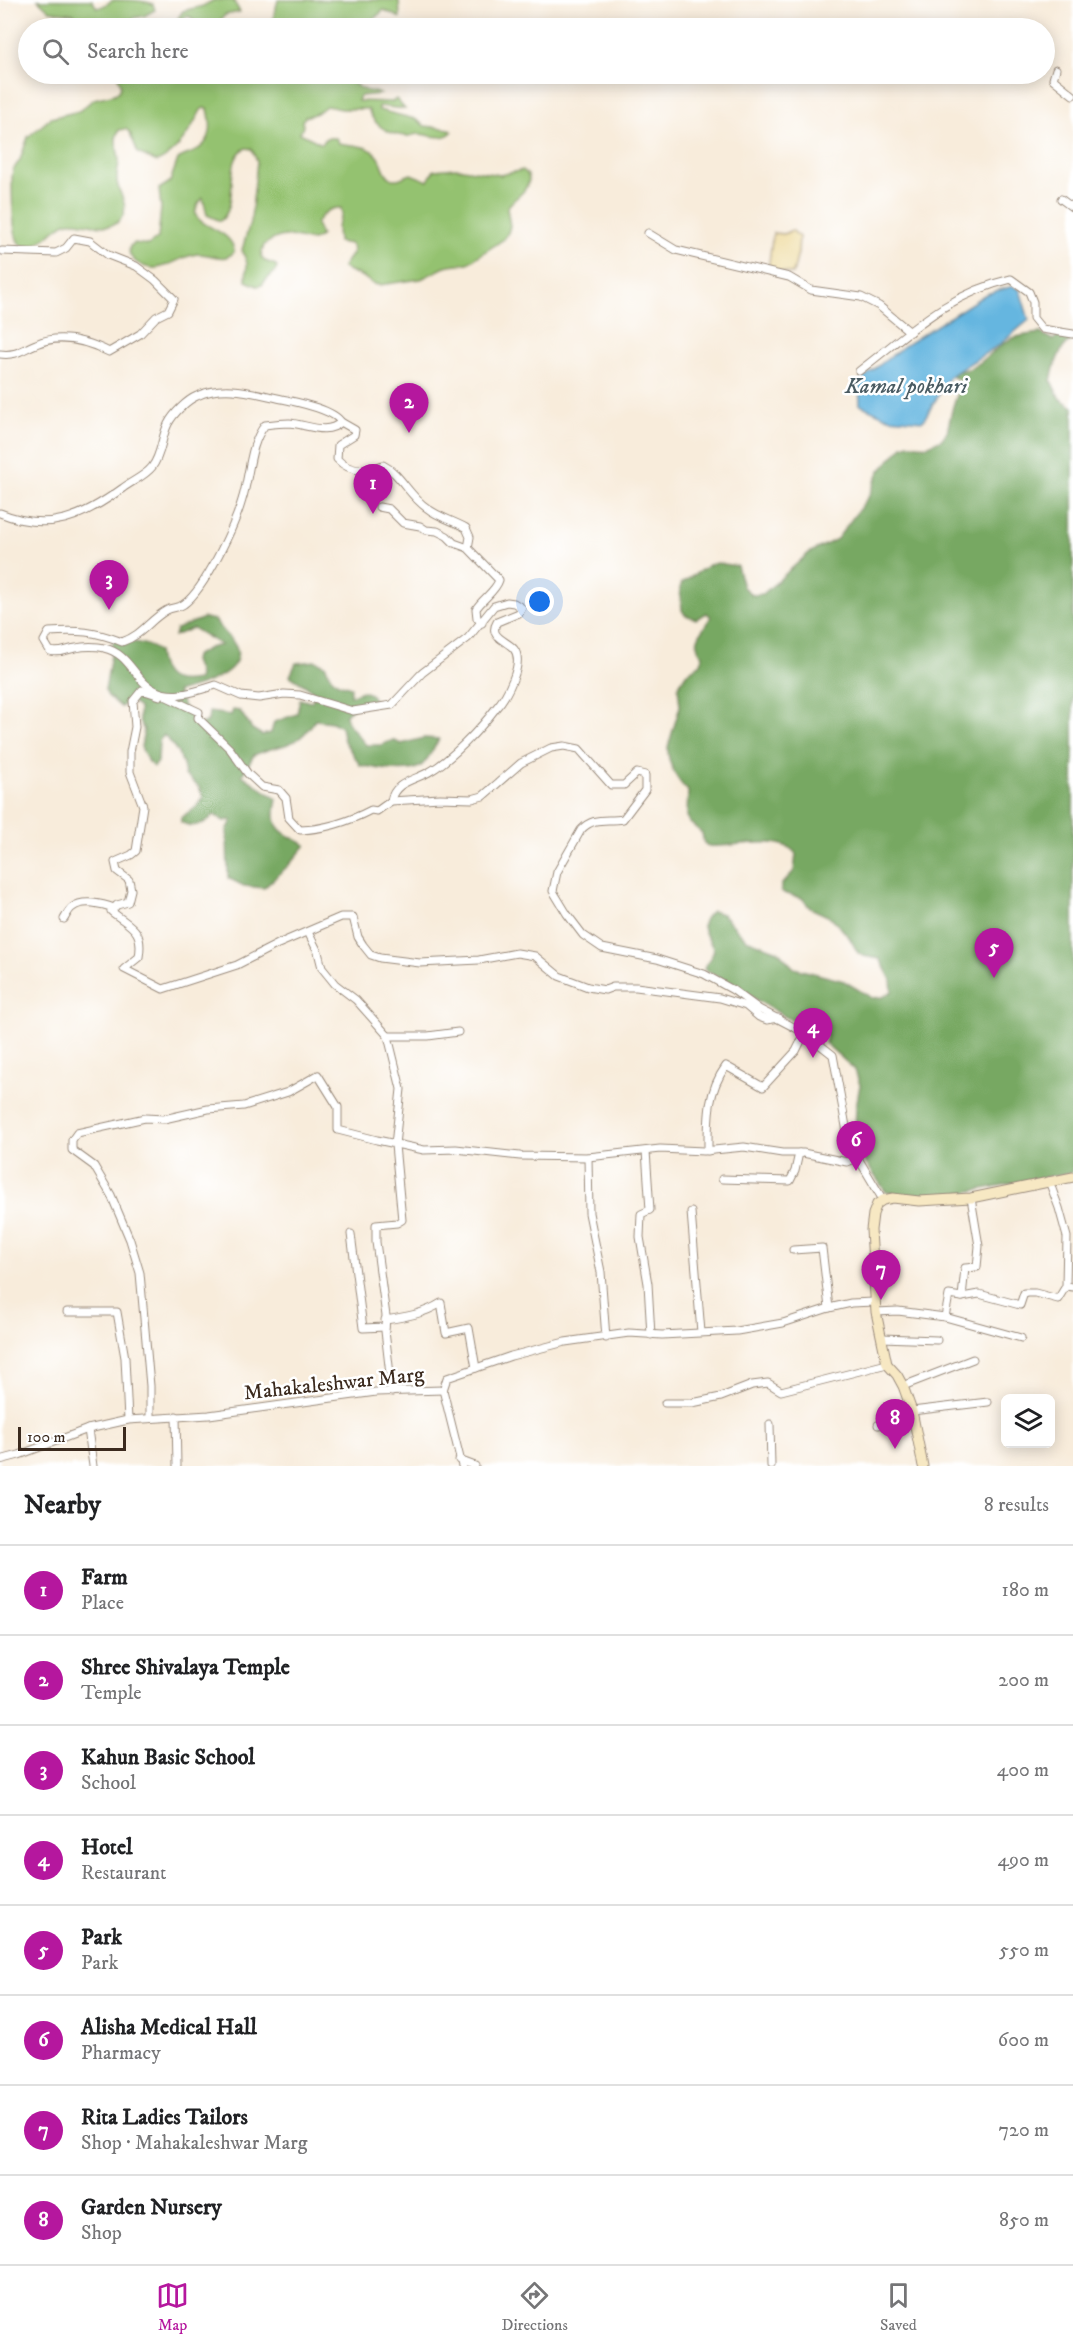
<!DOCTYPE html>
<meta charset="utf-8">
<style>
body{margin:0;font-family:"IM FELL DW Pica",serif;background:#f2f2f2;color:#202124}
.controls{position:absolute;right:18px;bottom:18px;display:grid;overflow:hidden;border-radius:9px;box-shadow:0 3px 15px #0003}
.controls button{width:54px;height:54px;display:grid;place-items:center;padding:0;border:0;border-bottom:2px solid #e0e0e0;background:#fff;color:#202124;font:30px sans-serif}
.scale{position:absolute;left:18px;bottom:15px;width:108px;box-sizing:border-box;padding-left:6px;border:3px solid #3b2a1e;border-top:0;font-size:16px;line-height:21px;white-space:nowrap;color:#3b2a1e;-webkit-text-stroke:4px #fff;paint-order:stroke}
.you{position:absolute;left:540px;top:602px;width:21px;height:21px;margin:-15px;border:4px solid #fff;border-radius:50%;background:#1a73e8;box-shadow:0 0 0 9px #1a73e833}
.badge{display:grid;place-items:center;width:39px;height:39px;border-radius:50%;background:#b5179e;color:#fff;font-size:20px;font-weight:700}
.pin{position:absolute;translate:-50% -50px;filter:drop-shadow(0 2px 3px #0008)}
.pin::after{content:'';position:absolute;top:32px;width:21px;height:18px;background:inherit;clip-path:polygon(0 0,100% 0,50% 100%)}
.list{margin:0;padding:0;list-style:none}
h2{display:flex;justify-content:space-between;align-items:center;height:78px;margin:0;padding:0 24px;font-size:26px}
h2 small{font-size:20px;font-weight:400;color:#757577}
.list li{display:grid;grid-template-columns:39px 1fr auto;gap:18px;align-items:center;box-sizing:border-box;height:90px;padding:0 24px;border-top:2px solid #e0e0e0}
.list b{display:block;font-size:22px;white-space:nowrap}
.list p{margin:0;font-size:20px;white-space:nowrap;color:#757577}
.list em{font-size:20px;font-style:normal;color:#757577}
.icon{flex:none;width:33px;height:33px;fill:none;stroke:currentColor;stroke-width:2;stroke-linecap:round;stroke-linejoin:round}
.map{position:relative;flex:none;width:1073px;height:1466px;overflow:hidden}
.search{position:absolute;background:#fff;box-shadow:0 3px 15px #0003;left:18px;right:18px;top:18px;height:66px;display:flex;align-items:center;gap:15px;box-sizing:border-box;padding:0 21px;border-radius:33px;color:#757577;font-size:22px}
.sheet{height:798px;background:#fff}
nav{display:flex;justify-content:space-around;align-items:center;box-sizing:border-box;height:84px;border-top:2px solid #e0e0e0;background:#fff;font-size:16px;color:#757577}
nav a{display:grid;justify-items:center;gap:3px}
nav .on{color:#b5179e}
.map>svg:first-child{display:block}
</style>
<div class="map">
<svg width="1073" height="1466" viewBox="0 0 1073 1466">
<rect width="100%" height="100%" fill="#fff"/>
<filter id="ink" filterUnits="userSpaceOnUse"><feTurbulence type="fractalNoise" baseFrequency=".0167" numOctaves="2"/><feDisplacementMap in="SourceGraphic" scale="12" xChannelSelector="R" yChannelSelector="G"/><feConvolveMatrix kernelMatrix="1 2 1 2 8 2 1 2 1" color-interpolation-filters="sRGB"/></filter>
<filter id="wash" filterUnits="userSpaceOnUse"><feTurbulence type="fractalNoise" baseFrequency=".008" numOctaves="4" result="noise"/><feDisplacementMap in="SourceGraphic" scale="24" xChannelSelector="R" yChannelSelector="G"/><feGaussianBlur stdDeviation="1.35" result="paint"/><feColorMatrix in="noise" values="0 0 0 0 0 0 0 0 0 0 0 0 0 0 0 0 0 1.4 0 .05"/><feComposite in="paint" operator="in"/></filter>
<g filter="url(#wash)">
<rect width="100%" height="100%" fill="#f8ecdb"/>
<g fill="#94c270" stroke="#687647" stroke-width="1.5">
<path d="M 38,0 L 92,0 L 97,8 C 104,7 108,2 114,0 C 124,0 144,0 153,4 L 155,10 L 144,16 L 133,18 L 132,25 L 135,28 L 86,28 L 76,21 L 74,14 L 50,11 Z"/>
<path d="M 214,0 L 233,0 L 240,12 L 225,15 L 218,23 L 218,28 L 193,28 L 195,23 L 192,18 L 188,16 L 179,20 L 178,18 L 183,11 L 203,6 Z"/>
<path d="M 278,0 L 399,0 L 400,18 L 384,10 L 363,28 L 264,28 L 273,19 Z"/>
<path d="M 117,74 L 344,74 C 349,80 357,87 365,90 C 371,92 374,91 380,94 L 360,96 L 358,101 L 392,102 L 396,99 L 405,109 L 379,106 L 379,110 L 415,119 L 425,126 L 450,129 L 452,132 C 443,141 431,135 419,134 C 414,134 410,137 405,136 C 388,135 373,124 368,109 L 342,109 L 326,106 L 317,113 L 305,117 L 302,121 L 303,126 L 300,133 L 322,144 L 326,138 L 336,138 L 339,143 C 352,146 367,144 377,155 C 384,162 382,173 392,179 L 398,179 L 411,174 L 428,181 L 434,170 L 456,168 L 500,175 L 523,170 L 528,175 L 529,180 C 526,194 514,197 507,208 L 510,226 L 508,233 L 504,239 L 468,263 L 449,265 L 421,279 L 379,285 L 373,284 L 363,277 L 343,268 C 346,258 357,255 351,244 L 338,242 L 337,227 L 342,214 L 341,208 C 329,207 322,214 316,224 L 321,235 C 311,246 300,236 287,236 C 278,236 271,240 264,245 L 261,256 L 265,261 L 276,265 L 277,268 C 274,275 266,278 262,285 L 257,286 L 246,281 L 247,263 L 242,250 L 251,219 L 257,161 L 252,149 L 246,148 C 222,159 241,206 220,221 L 207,215 L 203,198 C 175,228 234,224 234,252 C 224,263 212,254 199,254 C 176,255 161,279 136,262 C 130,257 128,253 130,246 L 135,243 L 148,245 L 158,238 L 161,208 L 159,189 L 170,182 L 178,159 C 184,155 191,154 197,150 C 213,140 212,126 208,109 L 204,108 L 201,110 C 190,131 179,152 157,162 L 138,153 L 130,133 L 126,129 L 119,130 C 112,141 119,150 119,161 C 119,167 116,174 117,180 C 117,191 129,204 123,215 C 114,237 85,219 68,222 C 54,226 36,255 20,244 C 12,239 12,188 12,177 L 13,170 L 20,160 L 28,137 L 51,118 L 79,111 L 94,99 L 115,94 L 119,91 L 121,85 Z"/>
</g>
<g fill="#77a862" stroke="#596940" stroke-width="1.5">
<path d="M 1040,333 L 1053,340 L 1059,335 L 1073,337 L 1073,340 C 1060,344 1053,369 1051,381 L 1060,399 L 1073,407 L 1073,1172 L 940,1197 L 915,1198 L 886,1192 L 861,1156 L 855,1129 L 856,1107 L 860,1085 L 855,1070 L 825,1043 L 827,1035 L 810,1024 L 803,1027 L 704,969 L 714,951 C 709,935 693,927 712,911 L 722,914 L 746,939 L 778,951 L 794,968 L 844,981 L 872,998 L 883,997 L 892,991 L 891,980 L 880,959 L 863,956 L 858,953 L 849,937 L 832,918 L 810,908 L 802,898 L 786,894 L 781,891 L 781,885 L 794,871 L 796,854 C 782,833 732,848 709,846 L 704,844 L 702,833 L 689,822 L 687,816 L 688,791 C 677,781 667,763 668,747 L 680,706 L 678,687 L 686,674 L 701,663 L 703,655 C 689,644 704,628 711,617 L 707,613 L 696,619 L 685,615 L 682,610 L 680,588 L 682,583 L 709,565 L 717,563 L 737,566 L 743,587 L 752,595 L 763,594 L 809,553 L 837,539 L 869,496 L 879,472 L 903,446 L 909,444 L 927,446 L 942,439 L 947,432 L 953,406 L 961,385 L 959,380 L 950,375 L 954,371 C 979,373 990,349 1011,339 C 1020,335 1031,334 1040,333 Z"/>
<path d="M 204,618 L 215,620 C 221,630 232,638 236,647 C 247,674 195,687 177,692 L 187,713 L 198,725 L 208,721 L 209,712 L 231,715 L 233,710 L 240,711 L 252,729 L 262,735 L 271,733 L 274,722 L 297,714 L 300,699 L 310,702 L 313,700 L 312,690 L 290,676 L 296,663 L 316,661 L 325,665 L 331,677 L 338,683 L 351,687 L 350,696 L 362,691 L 371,694 L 375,702 L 355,706 L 346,714 L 347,722 L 366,745 L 381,745 L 393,740 L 401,744 L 424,738 L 439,739 C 434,747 428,761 421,766 C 407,775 375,768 360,765 L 344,741 L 341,727 L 332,722 L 315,720 C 295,751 283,742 254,755 L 242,775 L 277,799 C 270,830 280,831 306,845 L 289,865 L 264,888 L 244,886 L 228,878 L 227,831 L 232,820 L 224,821 L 214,815 C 204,825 194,829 181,822 L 181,818 L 197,806 L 203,797 L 199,787 L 185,775 C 183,758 176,748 164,735 L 159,741 L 158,762 L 154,767 L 148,762 L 141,747 L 144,730 L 139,721 L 139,708 L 130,700 L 121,707 L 108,696 L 105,690 L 114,637 C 130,643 145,641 158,651 C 161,678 170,685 198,680 L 199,674 L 194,661 L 195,656 L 209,648 L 221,645 L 193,628 L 174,636 L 176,629 Z"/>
</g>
<path fill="#eeda9e" stroke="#94825e" stroke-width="1.5" d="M 792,230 L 799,237 L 798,253 L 793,274 L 768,269 L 773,233 L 784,234 Z"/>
<path fill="#65b6e0" stroke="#50707f" stroke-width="1.5" d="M 1013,286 L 1020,290 L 1029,320 L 999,345 L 950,376 L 923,421 L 889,418 L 860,405 L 859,381 L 904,346 L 986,294 Z"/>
</g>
<g filter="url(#ink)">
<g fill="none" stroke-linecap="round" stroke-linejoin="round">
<g stroke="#9a8b7c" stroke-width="9">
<g id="minor">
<path d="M 1056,69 L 1053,79 L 1073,95"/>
<path d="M 1061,199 L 1073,208"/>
<path d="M 648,233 L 676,250 L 789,277 L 811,290 L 861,297 L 879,306 L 910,332"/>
<path d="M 0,354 C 17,356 21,350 36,344 C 61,333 87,341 109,352 L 140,334 L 156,317 L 168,311 L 174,299 L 155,280 L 136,266 L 108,255 L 90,241 L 74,238 L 66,248 L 56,253 L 2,251"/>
<path d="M 859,371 C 909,333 947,294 1011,279 L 1029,292 L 1033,302 L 1033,318 L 1042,329 L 1073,334"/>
<path d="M 341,422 L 355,430 L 354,435 L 338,445 L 337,459 C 350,473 366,472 383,465 C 400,473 409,496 427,508 C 438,517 454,521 466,528 L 470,537 L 468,548 L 499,580 C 496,591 482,599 476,609 L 477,618 L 482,623"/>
<path d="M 379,507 L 389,509 L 403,523 L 420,526 L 426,530 L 437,531 L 447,536 L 454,543 L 468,548"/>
<path d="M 0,513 C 49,533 83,517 123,488 C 132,481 145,476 152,467 C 162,454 161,438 168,424 C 173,414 187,400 197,396 C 226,382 259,395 287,400 C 301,403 334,410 341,422 C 327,436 306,424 289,423 C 282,423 273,424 265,425 C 249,445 250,476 242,500 C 235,525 205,589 184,604 C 179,608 172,607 167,610 C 149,620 144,634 122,642 C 95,631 77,630 49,632 L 44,641 L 50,651 C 61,654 66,649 76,648 C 84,646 97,646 104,648 C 122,652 129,665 139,677 C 160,704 188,694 216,685 L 241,696 L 259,698 L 284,694 L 300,695 L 353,711 L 392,705 L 422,673 L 468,638 L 494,606 L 507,602 L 514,603 L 522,608 L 519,613 L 497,622 C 488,637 506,640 514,649 C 525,663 506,697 496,708 C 481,728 451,760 429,772 C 415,780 394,782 391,801"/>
<path d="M 160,696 L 142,690 L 133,701 L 135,727 L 130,752 L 130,772 L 143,806 L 136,851 L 131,855 L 115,862 L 117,871 L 129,880 L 131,890 L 128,902 L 117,905 L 111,911 C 130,927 144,928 139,957 L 124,969 L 163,989 L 237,965 L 278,944 L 341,917 L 353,917 L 358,937 L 363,945 L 371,955 L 380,958 L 420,963 L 479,960 L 517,953 L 535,956 L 559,976 L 588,987 L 605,990 L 613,987 L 636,987 L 720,998 L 746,1006 L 759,1017 L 767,1020 L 779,1018"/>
<path d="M 167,697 L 199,712 L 198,718 L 230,749 L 248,774 L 262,787 L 279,790 L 286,798 L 289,818 L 300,830 C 326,829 348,822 371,810 L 377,811 L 391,801 L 440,798 L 472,799 L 483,796 L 521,763 L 551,748 L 564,746 L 579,749 L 611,785 L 624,785 L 637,773 L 645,775 L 645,790 L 623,819 C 606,822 594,816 581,830 L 557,872 L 553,891 L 567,914 L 583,935 L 602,948 L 657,959 L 704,974 L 733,990 L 759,1009 L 805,1033 L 833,1055 L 849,1143 L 883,1200"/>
<path d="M 64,919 C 66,916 69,909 73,907 C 83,899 103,904 114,908"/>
<path d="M 308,932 L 318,952 L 322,968 L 335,984 L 356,1000 L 388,1036 L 401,1089 L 395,1145 L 402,1220 L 397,1223 L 376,1225 L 376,1242 L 386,1316 L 385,1331 L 392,1392"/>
<path d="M 388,1036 L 428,1036 L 458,1032"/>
<path d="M 646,1151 L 650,1210 L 641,1214 L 640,1237 L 648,1284 L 651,1335"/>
<path d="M 708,1151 C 708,1120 707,1092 726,1066 L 763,1087 L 796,1051 L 805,1033"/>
<path d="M 588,1157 L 589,1213 L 601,1272 L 606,1338"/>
<path d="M 722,1179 L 790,1181 L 795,1171 L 799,1153"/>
<path d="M 1049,1181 L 1059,1208 L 1067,1237 L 1066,1286 L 1073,1287"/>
<path d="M 691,1212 L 701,1332"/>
<path d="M 351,1234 L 363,1328 L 385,1327"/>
<path d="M 793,1250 L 822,1248 L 829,1308"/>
<path d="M 962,1297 L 979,1294 L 1020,1305 L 1024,1293 L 1035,1293 L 1058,1299 L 1066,1286"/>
<path d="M 67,1312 L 117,1312 L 125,1358 L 128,1420"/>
<path d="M 876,1312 L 898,1311 L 945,1317 L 1021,1338"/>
<path d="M 945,1317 L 949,1295 L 962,1297 L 965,1268 L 977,1267 L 979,1246 L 971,1198"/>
<path d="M 385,1320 C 405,1317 424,1314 441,1303 L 446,1333 L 469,1328 L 476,1368"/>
<path d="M 882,1338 L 937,1340"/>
<path d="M 903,1386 L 973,1359"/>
<path d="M 665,1403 L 692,1403 L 721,1397 L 752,1385 L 768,1383 L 781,1391 L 887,1364"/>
<path d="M 912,1411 L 988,1402"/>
<path d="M 176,1416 L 177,1466"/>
<path d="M 150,1418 L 150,1386 L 140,1273 L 130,1240 L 111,1195 L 94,1166 L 72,1150 L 72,1140 L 77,1133 L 145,1118 L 164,1119 L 208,1109 L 244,1106 L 288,1092 L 318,1075 L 338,1107 L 338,1130 L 377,1140 L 424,1150 L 456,1149 L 520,1156 L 588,1157 L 660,1149 L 704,1151 L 744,1147 L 782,1153 L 803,1153 L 847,1162 L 857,1158"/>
<path d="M 770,1424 L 771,1466"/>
<path d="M 878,1425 L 913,1417"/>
<path d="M 88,1429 L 93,1466"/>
<path d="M 0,1460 L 19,1455 L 88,1429 L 128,1420 L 209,1415 L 376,1392 L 443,1390"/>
<path d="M 459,1460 L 475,1466"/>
<path d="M 462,1466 L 443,1390 L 447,1378 L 511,1356 L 565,1342 L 629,1333 L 662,1335 L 737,1331 L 783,1323 L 829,1308 L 851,1303 L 874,1302"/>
</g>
</g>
<g stroke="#9a8b7c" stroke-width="11">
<path id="secondary" d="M 923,1466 L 912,1411 L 903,1386 L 897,1375 L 887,1364 L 876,1312 L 871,1230 L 873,1214 L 877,1204 L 883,1200 L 893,1198 L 919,1201 L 971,1198 L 1073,1177"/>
</g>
<use href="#minor" stroke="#fff" stroke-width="7"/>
<use href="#secondary" stroke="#f7e8c3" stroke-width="9"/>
</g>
</g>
<g text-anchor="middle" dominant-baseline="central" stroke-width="5" stroke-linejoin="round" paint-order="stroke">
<g font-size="21" fill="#3b2a1e" stroke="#fff">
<text transform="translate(334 1384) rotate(-6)">Mahakaleshwar Marg</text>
</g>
<g font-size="22" font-style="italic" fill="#4a5b62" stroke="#fff">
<text x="906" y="386">Kamal pokhari</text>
</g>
</g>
</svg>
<div class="controls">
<button><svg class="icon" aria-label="layers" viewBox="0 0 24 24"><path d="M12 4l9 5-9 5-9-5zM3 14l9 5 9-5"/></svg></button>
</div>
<div class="scale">100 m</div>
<div class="you"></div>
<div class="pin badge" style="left:373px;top:514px">1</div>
<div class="pin badge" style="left:409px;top:433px">2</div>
<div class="pin badge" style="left:109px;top:610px">3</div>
<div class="pin badge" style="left:813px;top:1058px">4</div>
<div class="pin badge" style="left:994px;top:978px">5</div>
<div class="pin badge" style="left:856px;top:1171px">6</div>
<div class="pin badge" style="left:881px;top:1300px">7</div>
<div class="pin badge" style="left:895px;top:1449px">8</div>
<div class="search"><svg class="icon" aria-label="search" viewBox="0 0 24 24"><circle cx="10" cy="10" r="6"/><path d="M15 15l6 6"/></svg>Search here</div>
</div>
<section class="sheet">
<h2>Nearby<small>8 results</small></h2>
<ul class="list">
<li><span class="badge">1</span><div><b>Farm</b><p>Place</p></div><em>180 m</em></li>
<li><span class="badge">2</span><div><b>Shree Shivalaya Temple</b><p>Temple</p></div><em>200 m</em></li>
<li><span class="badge">3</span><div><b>Kahun Basic School</b><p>School</p></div><em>400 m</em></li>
<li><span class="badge">4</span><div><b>Hotel</b><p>Restaurant</p></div><em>490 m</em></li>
<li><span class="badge">5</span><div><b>Park</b><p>Park</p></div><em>550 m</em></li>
<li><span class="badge">6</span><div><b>Alisha Medical Hall</b><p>Pharmacy</p></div><em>600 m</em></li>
<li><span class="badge">7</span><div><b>Rita Ladies Tailors</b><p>Shop · Mahakaleshwar Marg</p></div><em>720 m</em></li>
<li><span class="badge">8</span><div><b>Garden Nursery</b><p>Shop</p></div><em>850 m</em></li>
</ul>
</section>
<nav>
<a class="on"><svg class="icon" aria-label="map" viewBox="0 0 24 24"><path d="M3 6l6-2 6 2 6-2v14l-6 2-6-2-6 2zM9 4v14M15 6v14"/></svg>Map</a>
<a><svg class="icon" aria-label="directions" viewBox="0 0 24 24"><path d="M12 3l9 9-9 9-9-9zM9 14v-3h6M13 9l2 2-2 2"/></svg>Directions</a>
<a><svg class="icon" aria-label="saved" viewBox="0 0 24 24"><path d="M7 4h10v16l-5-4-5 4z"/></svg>Saved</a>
</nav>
